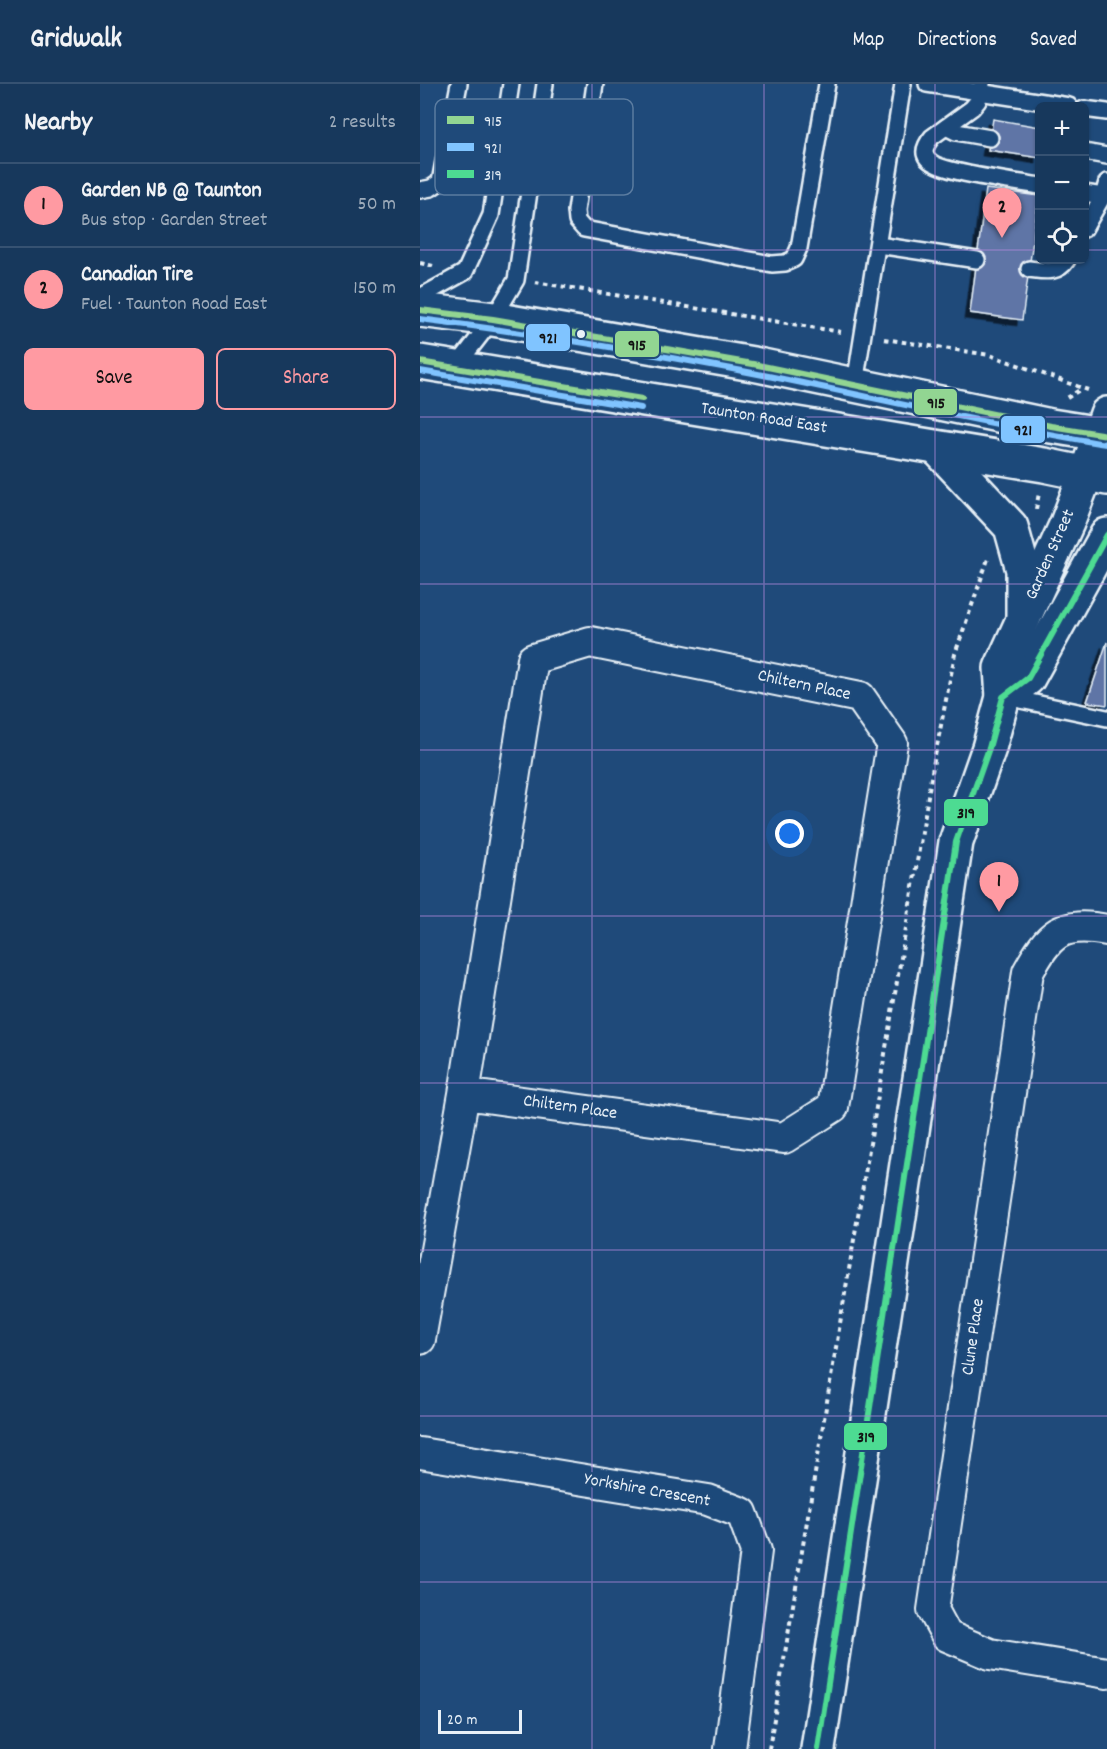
<!DOCTYPE html>
<meta charset="utf-8">
<style>
body{margin:0;font-family:Dekko,sans-serif;background:#203f62;color:#f1f3f6}
.controls{position:absolute;right:18px;top:18px;display:grid;overflow:hidden;border-radius:9px;box-shadow:0 2px 4px #0004}
.controls button{width:54px;height:54px;display:grid;place-items:center;padding:0;border:0;border-bottom:2px solid #365272;background:#17385c;color:#f1f3f6;font:30px sans-serif}
.scale{position:absolute;left:18px;bottom:15px;width:84px;box-sizing:border-box;padding-left:6px;border:3px solid #e8f1f8;border-top:0;font-size:16px;line-height:21px;white-space:nowrap;color:#e8f1f8;-webkit-text-stroke:4px #1f4a7a;paint-order:stroke}
.you{position:absolute;left:370px;top:750px;width:21px;height:21px;margin:-15px;border:4px solid #fff;border-radius:50%;background:#1a73e8;box-shadow:0 0 0 9px #1a73e833}
.badge{display:grid;place-items:center;width:39px;height:39px;border-radius:50%;background:#ff9aa2;color:#111;font-size:20px;font-weight:700}
.pin{position:absolute;translate:-50% -50px;filter:drop-shadow(0 2px 3px #0008)}
.pin::after{content:'';position:absolute;top:32px;width:21px;height:18px;background:inherit;clip-path:polygon(0 0,100% 0,50% 100%)}
.list{margin:0;padding:0;list-style:none}
h2{display:flex;justify-content:space-between;align-items:center;height:78px;margin:0;padding:0 24px;font-size:26px}
h2 small{font-size:20px;font-weight:400;color:#9eacbb}
.list li{display:grid;grid-template-columns:39px 1fr auto;gap:18px;align-items:center;box-sizing:border-box;height:84px;padding:0 24px;border-top:2px solid #365272}
.list b{display:block;font-size:22px;white-space:nowrap}
.list p{margin:0;font-size:20px;white-space:nowrap;color:#9eacbb}
.list em{font-size:20px;font-style:normal;color:#9eacbb}
.actions{display:flex;gap:12px;padding:18px 24px}
.actions a{flex:1;padding:14px 0;border:2px solid #ff9aa2;border-radius:9px;text-align:center;font-size:21px;color:#ff9aa2}
.actions .main{background:#ff9aa2;color:#111}
.icon{flex:none;width:33px;height:33px;fill:none;stroke:currentColor;stroke-width:2;stroke-linecap:round;stroke-linejoin:round}
.map{position:relative;flex:none;width:687px;height:1665px;overflow:hidden}
header{display:flex;align-items:center;gap:36px;box-sizing:border-box;height:84px;padding:0 30px;background:#17385c;border-bottom:2px solid #365272}
header strong{font-size:28px}
nav{display:flex;gap:33px;margin-inline-start:auto;font-size:21px}
main{display:flex}
aside{flex:1;background:#17385c}
.map>svg:first-child{display:block}
</style>
<header>
<strong>Gridwalk</strong>
<nav><a>Map</a><a>Directions</a><a>Saved</a></nav>
</header>
<main>
<aside>
<h2>Nearby<small>2 results</small></h2>
<ul class="list">
<li><span class="badge">1</span><div><b>Garden NB @ Taunton</b><p>Bus stop · Garden Street</p></div><em>50 m</em></li>
<li><span class="badge">2</span><div><b>Canadian Tire</b><p>Fuel · Taunton Road East</p></div><em>150 m</em></li>
</ul>
<div class="actions"><a class="main">Save</a><a>Share</a></div>
</aside>
<div class="map">
<svg width="687" height="1665" viewBox="0 0 687 1665">
<defs>
<filter id="shadow"><feDropShadow dx="-5.5" dy="5.5" stdDeviation="0" flood-color="#0009"/></filter>
</defs>
<rect width="100%" height="100%" fill="#1f4a7a"/>
<filter id="ink" filterUnits="userSpaceOnUse"><feTurbulence type="fractalNoise" baseFrequency=".0167" numOctaves="2"/><feDisplacementMap in="SourceGraphic" scale="12" xChannelSelector="R" yChannelSelector="G"/><feConvolveMatrix kernelMatrix="1 2 1 2 8 2 1 2 1" color-interpolation-filters="sRGB"/></filter>
<g filter="url(#ink)">
<g fill="#5f75a6" stroke="#e8f1f8" stroke-width="1.5" filter="url(#shadow)">
<path d="M 573,35 L 620,43 L 620,74 L 568,66 Z"/>
<path d="M 566,105 L 619,112 L 602,236 L 550,229 Z"/>
<path d="M 687,558 L 687,621 L 667,618 Z"/>
</g>
<g fill="none" stroke-linecap="round" stroke-linejoin="round">
<g stroke="#e8f1f8" stroke-width="20">
<g id="service">
<path d="M 175,0 L 156,127 L 157,137 L 164,145 L 352,180 L 365,179 L 374,175 L 379,164 L 407,0"/>
<path d="M 507,0 L 649,22"/>
<path d="M 562,0 L 558,17 L 552,24 L 512,53 C 507,59 502,67 507,74 C 516,89 599,98 620,102"/>
<path d="M 664,25 L 687,28"/>
<path d="M 526,43 L 536,48 L 570,54"/>
<path d="M 664,68 L 687,72"/>
<path d="M 0,106 L 11,104 L 20,98 L 39,0"/>
<path d="M 664,109 L 683,112"/>
<path d="M 664,145 L 683,112 L 687,98"/>
<path d="M 458,161 L 557,176"/>
<path d="M 609,185 C 625,187 638,190 647,176"/>
<path d="M 0,213 L 45,188 L 71,131 L 91,0"/>
<path d="M 35,284 L 73,235 L 96,196 L 125,0"/>
<path d="M 435,300 L 483,0"/>
<path d="M 586,613 L 687,634"/>
</g>
</g>
<g stroke="#e8f1f8" stroke-width="34">
<g id="minor">
<path d="M 687,846 C 640,837 629,850 608,888 L 513,1526 L 527,1552 L 570,1570 L 687,1589"/>
<path d="M 0,1255 L 44,1010 L 113,575 L 170,558 L 440,613 L 472,659 L 413,1023 L 364,1054 L 44,1010"/>
<path d="M 0,1369 L 288,1416 L 322,1429 L 336,1467 L 310,1665"/>
</g>
</g>
<g stroke="#e8f1f8" stroke-width="38">
<g id="tertiary">
<path d="M 583,613 L 608,594 L 687,451"/>
<path d="M 398,1665 L 536,758 L 569,664 L 583,613 L 581,584 L 647,439 L 666,390 L 687,330"/>
</g>
</g>
<g stroke="#e8f1f8" stroke-width="38">
<g id="secondary">
<path d="M 0,226 L 73,235 L 333,280 L 631,342 L 687,351"/>
<path d="M 0,278 L 624,381 L 687,394"/>
<path d="M 517,364 L 591,443 L 603,486 L 603,535"/>
</g>
</g>
<g stroke="#e8f1f8" stroke-width="4" stroke-dasharray="4.5 4.5" stroke-linecap="butt">
<path d="M 0,179 L 13,182"/>
<path d="M 115,198 L 421,248"/>
<path d="M 464,255 L 570,271 L 668,306"/>
<path d="M 647,314 L 661,305"/>
<path d="M 616,425 L 619,409"/>
<path d="M 349,1665 L 513,682 L 535,570 L 568,475"/>
</g>
<use href="#service" stroke="#1f4a7a" stroke-width="15"/>
<use href="#minor" stroke="#1f4a7a" stroke-width="30"/>
<use href="#tertiary" stroke="#1f4a7a" stroke-width="33"/>
<use href="#secondary" stroke="#1f4a7a" stroke-width="33"/>
<g stroke="#1f4a7a" stroke-width="10">
<g id="bus-1">
<path d="M 0,226 L 73,235 L 333,280 L 631,342 L 687,351"/>
<path d="M 0,278 L 222,315"/>
</g>
</g>
<g stroke="#1f4a7a" stroke-width="10">
<g id="bus-2">
<path d="M 0,235 C 111,249 223,268 333,289 C 450,312 567,341 686,360"/>
<path d="M 0,287 L 221,324"/>
</g>
</g>
<g stroke="#1f4a7a" stroke-width="10">
<path id="bus-3" d="M 398,1665 L 536,758 L 569,664 L 583,613 L 608,594 L 687,451"/>
</g>
<use href="#bus-1" stroke="#92d592" stroke-width="6"/>
<use href="#bus-2" stroke="#80c4ff" stroke-width="6"/>
<use href="#bus-3" stroke="#4ddb92" stroke-width="6"/>
</g>
</g>
<path fill="none" stroke="#ac85d9" stroke-width="1.5" stroke-opacity="0.55" d="M 172,0 L 172,1665M 344,0 L 344,1665M 515,0 L 515,1665M 0,166 L 620,166M 664,166 L 687,166M 0,333 L 687,333M 0,500 L 687,500M 0,666 L 687,666M 0,832 L 687,832M 0,999 L 687,999M 0,1166 L 687,1166M 0,1332 L 687,1332M 0,1498 L 687,1498"/>
<circle fill="#e8f1f8" stroke="#1f4a7a" stroke-width="2" cx="161" cy="250" r="5"/>
<g text-anchor="middle" dominant-baseline="central" stroke-width="5" stroke-linejoin="round" paint-order="stroke">
<g font-size="18" fill="#e8f1f8" stroke="#1f4a7a">
<text transform="translate(344 335) rotate(9)">Taunton Road East</text>
<text transform="translate(631 471) rotate(-66)">Garden Street</text>
<text transform="translate(384 602) rotate(12)">Chiltern Place</text>
<text transform="translate(150 1024) rotate(8)">Chiltern Place</text>
<text transform="translate(554 1253) rotate(-82)">Clune Place</text>
<text transform="translate(227 1407) rotate(10)">Yorkshire Crescent</text>
</g>
</g>
<rect x="15" y="15" width="198" height="96" rx="9" fill="#1f4a7a" stroke="#5b7ca0" stroke-width="1.5"/>
<rect x="27" y="32" width="27" height="8" fill="#92d592"/>
<rect x="27" y="59" width="27" height="8" fill="#80c4ff"/>
<rect x="27" y="86" width="27" height="8" fill="#4ddb92"/>
<g font-size="16" fill="#e8f1f8">
<text x="64" y="42">915</text>
<text x="64" y="69">921</text>
<text x="64" y="96">319</text>
</g>
<g stroke="#1f4a7a" stroke-width="2">
<rect x="105" y="239" width="46" height="29" rx="6" fill="#80c4ff"/>
<rect x="194" y="246" width="46" height="28" rx="6" fill="#92d592"/>
<rect x="493" y="304" width="45" height="28" rx="6" fill="#92d592"/>
<rect x="580" y="331" width="46" height="29" rx="6" fill="#80c4ff"/>
<rect x="523" y="714" width="46" height="29" rx="6" fill="#4ddb92"/>
<rect x="423" y="1338" width="45" height="29" rx="6" fill="#4ddb92"/>
</g>
<g font-size="16" text-anchor="middle" font-weight="bold" fill="#111">
<text x="128" y="259">921</text>
<text x="217" y="266">915</text>
<text x="516" y="324">915</text>
<text x="603" y="351">921</text>
<text x="546" y="734">319</text>
<text x="446" y="1358">319</text>
</g>
</svg>
<div class="controls">
<button>+</button>
<button>−</button>
<button><svg class="icon" aria-label="locate" viewBox="0 0 24 24"><circle cx="12" cy="12" r="6"/><path d="M12 2v4M12 18v4M2 12h4M18 12h4"/></svg></button>
</div>
<div class="scale">20 m</div>
<div class="you"></div>
<div class="pin badge" style="left:579px;top:828px">1</div>
<div class="pin badge" style="left:582px;top:154px">2</div>
</div>
</main>
